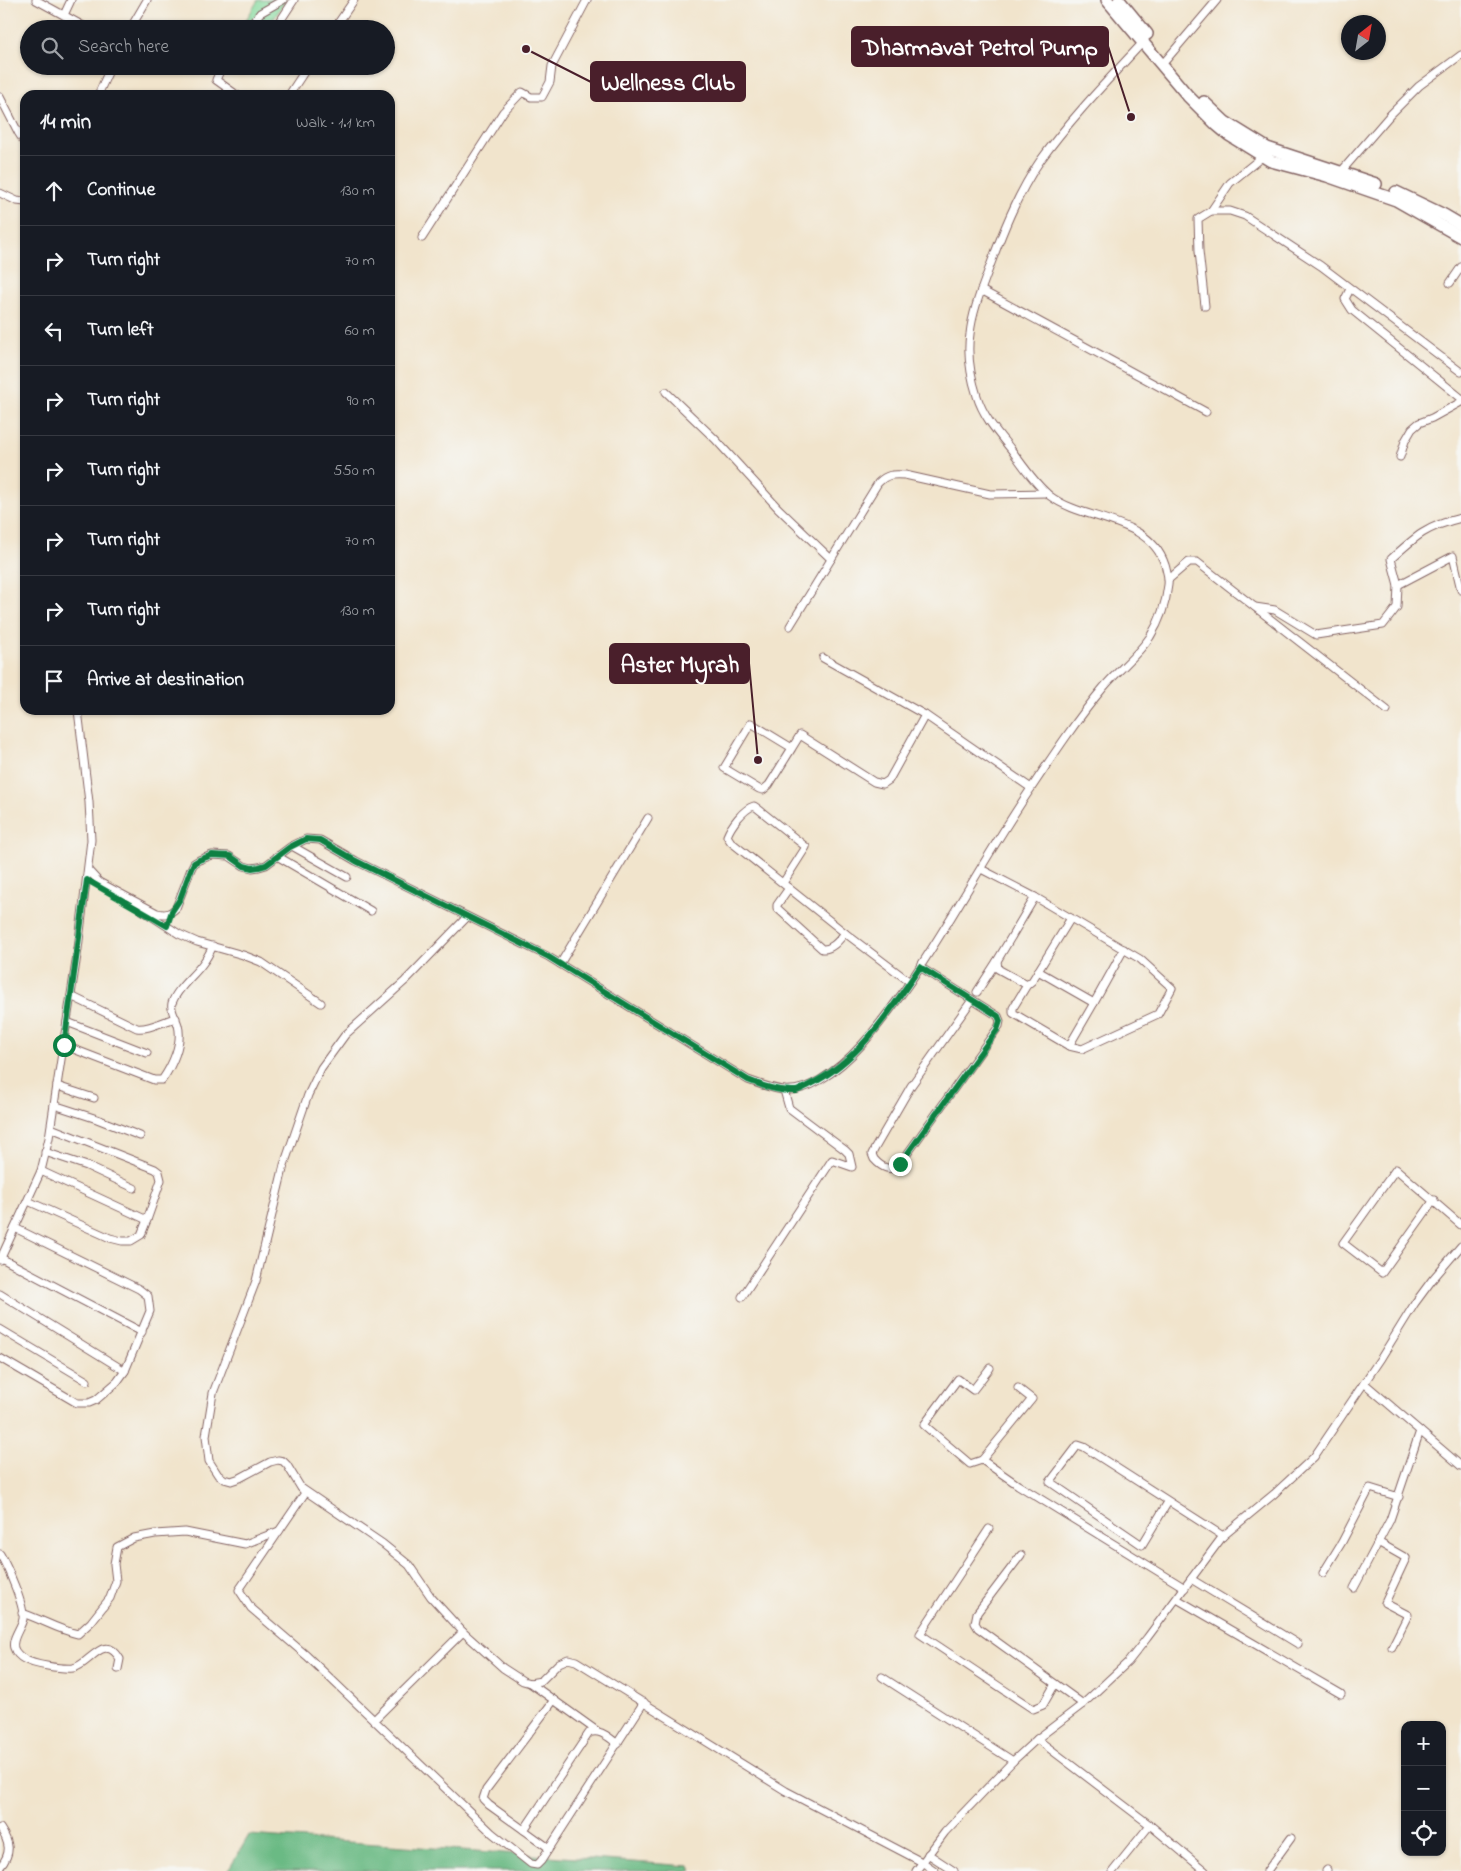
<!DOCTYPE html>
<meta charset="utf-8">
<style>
body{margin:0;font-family:"Indie Flower",sans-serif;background:#242831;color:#f1f3f6}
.controls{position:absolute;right:15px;bottom:15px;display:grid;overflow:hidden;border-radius:10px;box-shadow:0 1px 4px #0004}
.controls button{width:45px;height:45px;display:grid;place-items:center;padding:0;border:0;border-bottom:1px solid #363941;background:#171b24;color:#f1f3f6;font:25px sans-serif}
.compass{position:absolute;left:1341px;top:15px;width:45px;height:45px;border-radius:50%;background:#171b24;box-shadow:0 1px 4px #0004;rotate:31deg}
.stop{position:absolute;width:15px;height:15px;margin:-11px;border:4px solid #0b8043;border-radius:50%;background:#fff}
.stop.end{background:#0b8043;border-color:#fff;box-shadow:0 1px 5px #0008}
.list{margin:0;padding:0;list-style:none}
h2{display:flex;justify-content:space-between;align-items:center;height:65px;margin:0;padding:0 20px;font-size:21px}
h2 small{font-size:16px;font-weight:400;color:#9ea1a6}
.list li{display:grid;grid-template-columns:32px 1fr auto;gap:15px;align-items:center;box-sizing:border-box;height:70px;padding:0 20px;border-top:1px solid #363941}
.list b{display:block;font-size:19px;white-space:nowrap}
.list em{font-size:16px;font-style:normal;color:#9ea1a6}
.icon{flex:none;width:28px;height:28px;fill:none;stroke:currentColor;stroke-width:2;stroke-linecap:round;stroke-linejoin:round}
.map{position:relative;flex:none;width:1461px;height:1871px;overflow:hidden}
.search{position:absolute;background:#171b24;box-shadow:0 1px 4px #0004;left:20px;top:20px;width:375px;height:55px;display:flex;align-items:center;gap:12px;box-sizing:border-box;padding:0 18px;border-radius:28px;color:#9ea1a6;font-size:19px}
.panel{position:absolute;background:#171b24;box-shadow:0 1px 4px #0004;left:20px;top:90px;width:375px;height:625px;border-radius:15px}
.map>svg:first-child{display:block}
</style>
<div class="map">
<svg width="1461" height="1871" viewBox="0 0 1461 1871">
<rect width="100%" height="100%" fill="#f6f6f2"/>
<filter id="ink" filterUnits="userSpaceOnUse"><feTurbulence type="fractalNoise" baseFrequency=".02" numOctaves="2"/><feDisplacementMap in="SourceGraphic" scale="10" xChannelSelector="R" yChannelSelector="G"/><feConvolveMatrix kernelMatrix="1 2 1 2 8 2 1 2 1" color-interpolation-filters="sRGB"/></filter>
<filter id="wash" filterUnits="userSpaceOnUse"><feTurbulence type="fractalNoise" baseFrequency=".0096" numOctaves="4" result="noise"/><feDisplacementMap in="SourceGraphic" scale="20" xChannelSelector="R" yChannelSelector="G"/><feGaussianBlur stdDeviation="1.12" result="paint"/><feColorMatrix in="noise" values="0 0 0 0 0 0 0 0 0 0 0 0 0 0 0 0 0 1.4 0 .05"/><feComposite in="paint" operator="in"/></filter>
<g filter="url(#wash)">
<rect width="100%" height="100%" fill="#f1e4cc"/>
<path fill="#84da9d" stroke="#677c64" d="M 258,0 L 286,0 L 267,29 L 258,29 L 246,20 Z"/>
<path fill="#6bba84" stroke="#5a6c58" d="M 249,1835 L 690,1866 L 692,1871 L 228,1871 Z"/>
</g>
<g filter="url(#ink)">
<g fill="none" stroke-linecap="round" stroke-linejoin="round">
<g stroke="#846463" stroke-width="9">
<g id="minor">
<path d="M 36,0 L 89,29"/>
<path d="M 64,15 L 71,0"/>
<path d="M 130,29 L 147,0"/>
<path d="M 248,29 L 260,13 L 283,0"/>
<path d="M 275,29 L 294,0"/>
<path d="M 334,29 L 354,0"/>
<path d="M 1166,60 L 1217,0"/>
<path d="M 222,66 L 216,80 L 237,95"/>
<path d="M 98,95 L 111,66"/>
<path d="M 289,95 L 308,66"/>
<path d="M 0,97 L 18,132 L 25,143"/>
<path d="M 1339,174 L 1390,115 L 1419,86 L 1461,55"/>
<path d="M 0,193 L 17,201 L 25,202"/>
<path d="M 1211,211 L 1230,211 L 1245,216 L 1321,266 L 1461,372"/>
<path d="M 422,238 L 503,112 L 522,92 L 531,97 L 542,97 L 550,82 L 552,66 L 587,0"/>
<path d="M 1450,283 L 1461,267"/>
<path d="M 1350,289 L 1345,299 L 1352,310 L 1461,398"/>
<path d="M 981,290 L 1206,412"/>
<path d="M 1205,306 L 1199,251 L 1198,219 L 1211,211 L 1230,183 L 1262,157 L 1264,153"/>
<path d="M 666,392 L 715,439 L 778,508 L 831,559"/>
<path d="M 1400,457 L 1405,441 L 1412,429 L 1419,423 L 1432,418 L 1461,402"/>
<path d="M 1461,518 C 1427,526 1416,536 1391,559 L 1398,585 L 1453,556 L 1461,590"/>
<path d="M 1169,579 L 1189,562 L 1197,562 L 1387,710"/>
<path d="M 1255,607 L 1275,610 L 1316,635 L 1383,625 L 1397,607 L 1398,585"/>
<path d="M 790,626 L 878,483 C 887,474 893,474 905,475 L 990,494 L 1046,493"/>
<path d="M 823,658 L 925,715"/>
<path d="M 792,748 L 769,785 L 763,790 L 759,789 L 724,768 L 751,723 L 792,748 L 800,735 L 874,782 L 883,784 L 889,780 L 925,715 L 1031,788"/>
<path d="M 292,846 L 347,877"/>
<path d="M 277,856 L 371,911"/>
<path d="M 981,869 L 1035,897 L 1140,959 L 1172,988 L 1158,1014 L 1082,1049 L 1069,1046"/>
<path d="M 88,870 L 99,882 L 157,913 C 165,915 170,914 176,908 L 191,869 L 194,863 L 199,860 L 212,855 L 229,856 L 244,866 L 252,868 L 259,867 L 266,865 L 290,847 L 306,839 L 320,840 L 356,861 L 547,956 L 748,1080 C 776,1090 792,1097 820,1080 C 854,1060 878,1026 901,995 C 949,927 987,852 1034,784 C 1056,751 1078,718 1103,688 C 1118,670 1137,656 1150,637 C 1160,621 1166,603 1168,585 C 1169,577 1167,572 1165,565 C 1149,516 1084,522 1050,496 C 1034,483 1022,464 1010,448 C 997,432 983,416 977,396 C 971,377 967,353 970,334 C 972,314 980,293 987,274 C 1001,236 1017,194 1040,161 C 1071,118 1109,79 1145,40"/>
<path d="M 783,883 L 806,847 L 757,808 L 754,806 C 743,809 731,826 727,836 L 731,842 L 845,933 L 910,982"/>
<path d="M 789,888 L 777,905 L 777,908 L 822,949 C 832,950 839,940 845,933"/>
<path d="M 1035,897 L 997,961 L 998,969 L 1027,985 L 1032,981 L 1071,918"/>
<path d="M 142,910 L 179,934 L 197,942 L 243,955 L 261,962 L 321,1003"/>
<path d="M 467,917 L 405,981 L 345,1035 L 321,1068 L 308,1095 L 284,1165 L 256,1281 L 213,1393 L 206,1436 L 209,1461 L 218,1475 L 224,1479 L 231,1481 L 240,1478 L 270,1462 L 278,1460 L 283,1461 L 287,1465 L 301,1488 L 383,1544 L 409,1565 L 431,1597 L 463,1632 L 503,1668 L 523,1681 L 530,1683 L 541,1681 L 559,1663 L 568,1659 L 576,1661 L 786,1791 L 922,1862 L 935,1871"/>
<path d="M 560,964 L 648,818"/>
<path d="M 920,967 L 998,1016 L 1000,1021 L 999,1026 L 900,1164 C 891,1173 881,1167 874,1159 L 872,1154 L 875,1148 L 911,1086 L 972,1000"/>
<path d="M 1027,985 L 1013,1008 L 1013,1013 L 1069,1046 L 1094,1003 L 1038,971"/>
<path d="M 977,992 L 997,961"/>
<path d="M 71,996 L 137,1028 C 148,1030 163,1021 176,1018"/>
<path d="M 1094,1003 L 1124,949"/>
<path d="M 67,1022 L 147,1053"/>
<path d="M 63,1045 L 154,1080 L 162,1080 C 172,1066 183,1043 178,1025 C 176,1018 170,1011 172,1003 C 177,988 194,976 203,963 C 207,958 210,952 213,946"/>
<path d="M 57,1086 L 94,1098"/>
<path d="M 54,1105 L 97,1119 L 140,1136"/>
<path d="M 45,1152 L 87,1166 L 134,1188"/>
<path d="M 41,1171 L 49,1138 L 54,1105 L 78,949 L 91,840 L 89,802 L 78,710"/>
<path d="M 1434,1200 L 1382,1273 L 1343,1243 L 1396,1169 L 1461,1225"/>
<path d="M 28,1201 L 110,1238 L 122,1241 L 131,1241 L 141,1235 L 147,1220 L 161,1180 L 159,1172 L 155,1169 L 51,1128"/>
<path d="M 1,1258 L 142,1332"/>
<path d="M 0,1260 L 41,1171 L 147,1220"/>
<path d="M 0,1294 L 125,1371"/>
<path d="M 742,1297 L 832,1160 L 852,1167 L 849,1154 L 845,1150 L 789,1108 L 784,1090"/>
<path d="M 0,1329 L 87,1381"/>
<path d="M 0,1358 L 77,1403 L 89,1403 L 96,1400 L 117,1382 L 125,1371 L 150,1311 L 148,1296 L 139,1289 L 15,1228"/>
<path d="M 1364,1383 L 1461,1466"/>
<path d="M 1018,1388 L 1032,1399 L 982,1460 L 1018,1485 L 1185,1588"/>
<path d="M 982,1460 L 970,1464 L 924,1425 L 958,1379 L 973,1390 L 990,1368"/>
<path d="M 302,1489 L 305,1493 L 239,1590 L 251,1608 L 307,1656 L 492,1833 L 531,1864 L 537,1865 L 541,1861 L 644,1702"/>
<path d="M 1168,1502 L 1142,1545 L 1050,1482 L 1078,1445 L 1084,1447 L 1223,1536"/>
<path d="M 989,1529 L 920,1634 L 1033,1709 L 1043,1705 L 1055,1684"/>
<path d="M 1378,1542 L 1406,1558 L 1385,1603 L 1408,1615 L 1392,1647"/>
<path d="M 0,1554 C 7,1566 25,1606 23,1619 C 21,1628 11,1639 14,1648 C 15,1652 20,1657 24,1659 C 34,1665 61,1669 73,1668 C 89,1666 104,1631 120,1659 L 118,1669"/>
<path d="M 1021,1555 L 977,1613 L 975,1623 L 978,1628 L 1083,1704"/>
<path d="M 1323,1573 L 1342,1542 L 1370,1488 L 1399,1497"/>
<path d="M 1191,1579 L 1298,1644"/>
<path d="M 1354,1588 L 1390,1520 L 1420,1431"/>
<path d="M 1177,1599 L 1341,1694"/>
<path d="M 22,1613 C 41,1619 58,1630 78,1634 L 91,1622 L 110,1598 L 116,1581 L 114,1564 L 117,1547 L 134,1538 L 155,1534 L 185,1532 L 245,1544 L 279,1531"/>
<path d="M 882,1677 L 1013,1761"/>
<path d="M 530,1683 L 597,1731"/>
<path d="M 374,1720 L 463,1632"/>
<path d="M 1037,1739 L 1150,1825 L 1205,1871"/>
<path d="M 0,1828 C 10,1843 12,1853 0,1867"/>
<path d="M 524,1830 L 589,1733 C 600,1728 609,1738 618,1744"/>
<path d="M 549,1848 L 489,1805 L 483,1799 L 486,1790 L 554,1700"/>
<path d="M 928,1854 L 954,1871"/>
<path d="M 916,1871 L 945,1832 L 1013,1761 L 1037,1739 L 1083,1704 L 1128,1662 L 1147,1638 L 1223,1536 L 1274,1494 L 1314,1457 L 1381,1358 L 1415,1303 L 1432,1280 L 1461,1246"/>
<path d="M 1113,1871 L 1150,1825"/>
<path d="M 1267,1871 L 1291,1838"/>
<path d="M 1326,1871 L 1327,1870"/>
</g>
</g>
<g stroke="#846463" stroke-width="14">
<g id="trunk">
<path d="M 1107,0 L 1188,96 L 1217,125 L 1229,135 L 1271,161 L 1327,176 L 1396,200 L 1461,237"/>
<path d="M 1119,0 L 1147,34"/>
<path d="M 1204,102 L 1225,122 L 1267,148 L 1376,184"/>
<path d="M 1396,192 L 1444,215 L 1461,225"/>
</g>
</g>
<use href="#minor" stroke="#fff" stroke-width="7"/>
<use href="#trunk" stroke="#fff" stroke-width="11"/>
</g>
</g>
<g fill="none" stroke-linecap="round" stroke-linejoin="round" filter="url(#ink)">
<path stroke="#0b8043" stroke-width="6" d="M 64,1045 L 87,880 L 167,926 L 172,911 L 180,899 L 191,869 L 194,863 L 199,860 L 212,855 L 230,856 L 244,866 L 252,868 L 259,867 L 266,865 L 290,847 L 306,839 L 320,840 L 356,861 L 547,956 L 748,1080 C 763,1086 779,1092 796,1091 C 800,1090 805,1087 809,1085 C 859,1061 891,1010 920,967 L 998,1016 L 1000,1021 L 997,1030 L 900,1164"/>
</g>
<path fill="none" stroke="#4a1f2b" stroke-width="2" d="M1131 117L1108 46M526 49L591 82M758 760L749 663"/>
<g fill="#4a1f2b" stroke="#f6f6f2" stroke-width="2">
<circle cx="1131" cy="117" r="5"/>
<circle cx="526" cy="49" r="5"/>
<circle cx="758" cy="760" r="5"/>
</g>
<g fill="#4a1f2b" stroke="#4a1f2b" stroke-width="2">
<rect x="852" y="27" width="256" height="39" rx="5"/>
<rect x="591" y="62" width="154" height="39" rx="5"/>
<rect x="610" y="644" width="139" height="39" rx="5"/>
</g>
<g font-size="24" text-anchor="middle" font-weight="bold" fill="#fff">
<text x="980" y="55">Dharmavat Petrol Pump</text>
<text x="668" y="90">Wellness Club</text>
<text x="680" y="672">Aster Myrah</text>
</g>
</svg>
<div class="controls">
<button>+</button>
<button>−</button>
<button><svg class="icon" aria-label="locate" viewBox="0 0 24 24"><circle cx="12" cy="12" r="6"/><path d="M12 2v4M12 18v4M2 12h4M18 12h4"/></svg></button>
</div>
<svg class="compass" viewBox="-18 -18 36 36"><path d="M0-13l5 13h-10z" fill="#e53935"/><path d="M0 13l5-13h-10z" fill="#9ea1a6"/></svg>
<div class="stop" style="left:64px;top:1045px"></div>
<div class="stop end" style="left:900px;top:1164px"></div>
<div class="search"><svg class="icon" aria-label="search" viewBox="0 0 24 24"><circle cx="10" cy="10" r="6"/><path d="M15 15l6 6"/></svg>Search here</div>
<section class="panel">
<h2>14 min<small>Walk · 1.1 km</small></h2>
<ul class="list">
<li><svg class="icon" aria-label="ahead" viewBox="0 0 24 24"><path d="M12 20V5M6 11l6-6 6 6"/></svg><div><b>Continue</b></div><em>130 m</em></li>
<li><svg class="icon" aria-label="right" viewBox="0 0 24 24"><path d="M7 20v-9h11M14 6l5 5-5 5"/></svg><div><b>Turn right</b></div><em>70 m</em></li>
<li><svg class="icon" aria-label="left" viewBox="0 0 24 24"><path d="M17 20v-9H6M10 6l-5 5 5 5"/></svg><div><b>Turn left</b></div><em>60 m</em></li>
<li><svg class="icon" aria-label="right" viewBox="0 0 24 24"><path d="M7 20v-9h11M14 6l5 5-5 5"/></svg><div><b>Turn right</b></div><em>90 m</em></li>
<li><svg class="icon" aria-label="right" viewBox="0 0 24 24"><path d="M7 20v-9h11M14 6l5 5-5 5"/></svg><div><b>Turn right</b></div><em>550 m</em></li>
<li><svg class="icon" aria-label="right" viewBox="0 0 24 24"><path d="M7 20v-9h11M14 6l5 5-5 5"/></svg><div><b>Turn right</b></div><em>70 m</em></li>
<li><svg class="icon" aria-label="right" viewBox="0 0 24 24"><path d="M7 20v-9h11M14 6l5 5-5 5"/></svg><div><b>Turn right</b></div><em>130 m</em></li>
<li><svg class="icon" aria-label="arrive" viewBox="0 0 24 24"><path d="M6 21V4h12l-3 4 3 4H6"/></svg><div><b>Arrive at destination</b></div></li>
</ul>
</section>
</div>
